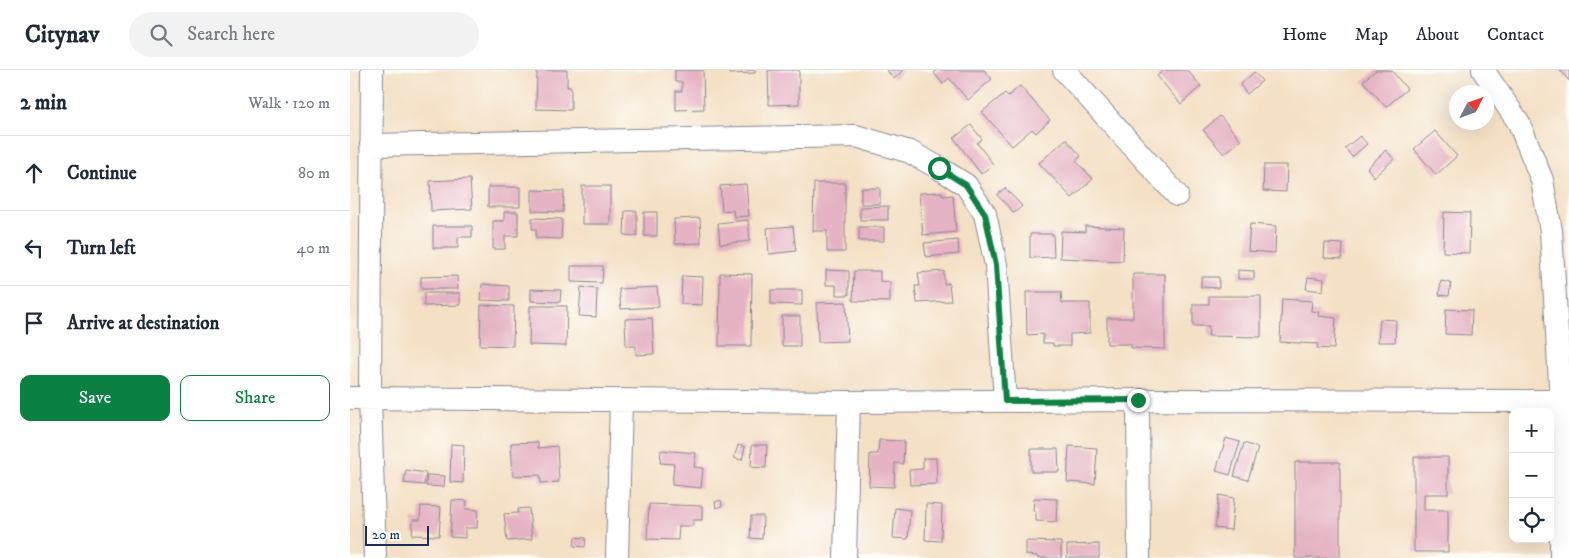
<!DOCTYPE html>
<html lang="en">
<head>
<meta charset="utf-8">
<style>
	body { margin:0; font-family:"IM FELL DW Pica",serif; background:#f2f2f3; color:#1f2937 }
	.controls { position:absolute; right:15px; bottom:15px; display:grid; overflow:hidden; border-radius:10px; box-shadow:0 5px 20px #0002 }
	.controls button { width:45px; height:45px; display:grid; place-items:center; padding:0; border:0; border-bottom:1px solid #e0e1e3; background:#fff; color:#1f2937; font:25px sans-serif }
	.compass { position:absolute; left:1099px; top:15px; width:45px; height:45px; border-radius:50%; background:#fff; box-shadow:0 5px 20px #0002; rotate:49deg }
	.scale { position:absolute; left:15px; bottom:12px; width:64px; box-sizing:border-box; padding-left:5px; border:2px solid #1b2f5e; border-top:0; font-size:14px; line-height:18px; white-space:nowrap; color:#1b2f5e; -webkit-text-stroke:4px #fdfcf7; paint-order:stroke }
	.stop { position:absolute; width:15px; height:15px; margin:-11px; border:4px solid #0b8043; border-radius:50%; background:#fff }
	.stop.end { background:#0b8043; border-color:#fff; box-shadow:0 1px 5px #0008 }
	.list { margin:0; padding:0; list-style:none }
	h2 { display:flex; justify-content:space-between; align-items:center; height:65px; margin:0; padding:0 20px; font-size:21px }
	h2 small { font-size:16px; font-weight:400; color:#747a83 }
	.list li { display:grid; grid-template-columns:32px 1fr auto; gap:15px; align-items:center; box-sizing:border-box; height:75px; padding:0 20px; border-top:1px solid #e0e1e3 }
	.list b { display:block; font-size:19px; white-space:nowrap }
	.list em { font-size:16px; font-style:normal; color:#747a83 }
	.actions { display:flex; gap:10px; padding:15px 20px }
	.actions a { flex:1; padding:11px 0; border:1px solid #0b8043; border-radius:10px; text-align:center; font-size:18px; color:#0b8043 }
	.actions .main { background:#0b8043; color:#fff }
	.icon { flex:none; width:28px; height:28px; fill:none; stroke:currentColor; stroke-width:2; stroke-linecap:round; stroke-linejoin:round }
	.map { position:relative; flex:none; width:1219px; height:488px; overflow:hidden }
	header { display:flex; align-items:center; gap:30px; box-sizing:border-box; height:70px; padding:0 25px; background:#fff; border-bottom:1px solid #e0e1e3 }
	header strong { font-size:24px }
	nav { display:flex; gap:28px; margin-inline-start:auto; font-size:18px }
	.search { width:350px; height:45px; background:#f2f2f3; display:flex; align-items:center; gap:12px; box-sizing:border-box; padding:0 18px; border-radius:28px; color:#747a83; font-size:19px }
	main { display:flex }
	aside { flex:1; background:#fff }
	.map>svg:first-child { display:block }
</style>
</head>
<body>
<header>
<strong>Citynav</strong>
<div class="search"><svg class="icon" aria-label="search" viewBox="0 0 24 24"><circle cx="10" cy="10" r="6"/><path d="M15 15l6 6"/></svg>Search here</div>
<nav><a>Home</a><a>Map</a><a>About</a><a>Contact</a></nav>
</header>
<main>
<aside>
<h2>2 min<small>Walk · 120 m</small></h2>
<ul class="list">
<li><svg class="icon" aria-label="ahead" viewBox="0 0 24 24"><path d="M12 20V5M6 11l6-6 6 6"/></svg><div><b>Continue</b></div><em>80 m</em></li>
<li><svg class="icon" aria-label="left" viewBox="0 0 24 24"><path d="M17 20v-9H6M10 6l-5 5 5 5"/></svg><div><b>Turn left</b></div><em>40 m</em></li>
<li><svg class="icon" aria-label="arrive" viewBox="0 0 24 24"><path d="M6 21V4h12l-3 4 3 4H6"/></svg><div><b>Arrive at destination</b></div></li>
</ul>
<div class="actions"><a class="main">Save</a><a>Share</a></div>
</aside>
<div class="map">
<svg width="1219" height="488" viewBox="0 0 1219 488">
	<rect width="100%" height="100%" fill="#fdfcf7"/>
	<filter id="ink" filterUnits="userSpaceOnUse"><feTurbulence type="fractalNoise" baseFrequency=".02" numOctaves="2"/><feDisplacementMap in="SourceGraphic" scale="10" xChannelSelector="R" yChannelSelector="G"/><feConvolveMatrix kernelMatrix="1 2 1 2 8 2 1 2 1" color-interpolation-filters="sRGB"/></filter>
	<filter id="wash" filterUnits="userSpaceOnUse"><feTurbulence type="fractalNoise" baseFrequency=".0096" numOctaves="4" result="noise"/><feDisplacementMap in="SourceGraphic" scale="20" xChannelSelector="R" yChannelSelector="G"/><feGaussianBlur stdDeviation="1.12" result="paint"/><feColorMatrix in="noise" values="0 0 0 0 0 0 0 0 0 0 0 0 0 0 0 0 0 1.4 0 .05"/><feComposite in="paint" operator="in"/></filter>
	<g filter="url(#wash)">
		<rect width="100%" height="100%" fill="#f4e0c5"/>
		<g id="blocks">
			<path fill="#e5b3c3" d="M187,0H217V17H221V40L186,39Z
				M325,0H353L354,39L326,40V21H332V12H325Z
				M379,0H405V3L379,4Z
				M418,0H449V34L419,35Z
				M536,0H553L544,9Z
				M587,0H634L642,9L618,30L599,8L593,14L584,3Z
				M814,0H837L851,16L831,34L807,6Z
				M1026,0H1041L1057,19L1036,37L1013,11Z
				M1210,0H1219V11L1212,2Z
				M904,2L912,11L897,24L890,15Z
				M670,16L700,50L686,63L682,59L662,76L632,42L655,23L658,26Z
				M870,46L891,70L874,84L853,60Z
				M621,55L632,69L627,73L643,94L631,104L604,68Z
				M1085,61L1107,86L1086,105L1064,79Z
				M1010,66L1017,74L1002,87L995,78Z
				M716,69L731,86L726,91L743,109L722,128L689,93Z
				M1036,80L1044,89L1024,107L1017,98Z
				M914,95H937L936,122L913,121Z
				M120,109L122,139L81,141L80,111Z
				M464,113H495V182H477V161H463Z
				M396,114L399,146L384,147L383,140L372,141L370,116Z
				M232,116H260V154H232Z
				M138,117H170V137H138Z
				M511,118H530V134H511Z
				M655,118L672,136L664,143L647,125Z
				M182,120L214,121L213,142L182,141Z
				M592,122V126L603,125L606,162L573,165L569,123Z
				M538,136V150H510V137Z
				M275,141H287V166L274,165Z
				M154,142H168V166H155V179H143V151H154Z
				M294,142H307V166H294Z
				M1094,142L1120,143L1119,183L1093,182Z
				M182,148L212,149L211,169L186,168V159H182Z
				M350,148L351,173L325,174L324,149Z
				M398,150L400,171L370,174L368,153Z
				M900,154L926,156L925,183L898,181Z
				M83,156H122V167H108V178H83Z
				M443,156L446,181L419,184L417,158Z
				M735,156L774,158L773,191L710,188L711,161L735,162Z
				M509,157H534V171H509Z
				M680,164H703L704,187L680,188Z
				M608,170L609,184L576,187L574,173Z
				M975,173L993,174L992,189L974,188Z
				M221,196H253L252,213L221,212Z
				M476,200L499,201V225H486V215H476Z
				M888,200L904,201V209H888Z
				M504,201H530V211L540,212V232L503,231Z
				M594,201V214L599,213L601,231L567,233L565,216H570L568,203Z
				M370,203L402,204L401,276H369Z
				M783,204H815V279L781,278V274H757V248H783Z
				M107,206L108,219H71V207Z
				M332,206L353,207L352,235L331,234Z
				M851,207H869V218L851,217Z
				M958,207L974,209L973,221L956,219Z
				M1091,211L1101,213L1099,226L1089,225Z
				M132,214L159,216V231L131,230Z
				M231,217L247,219L246,247L229,246Z
				M307,217L309,237L271,239L269,219Z
				M181,219L211,220L210,232L181,231Z
				M421,220H452V235L421,234Z
				M676,222H711L712,233H740V263L720,264V276H703V273H693V264L677,265Z
				M74,223H110V235L74,236Z
				M859,226H911V267L858,266L859,256H843V234H859Z
				M932,229L962,231L961,241L969,242L968,246L986,248L984,279L967,278L968,274L930,272Z
				M496,232L498,271L468,272L467,233Z
				M131,235L164,236L163,276L130,275Z
				M180,236H217L216,276L179,275Z
				M1096,239L1122,240L1121,265L1095,264Z
				M432,246H450V276H432Z
				M302,248L304,284L286,285V276H276L275,249Z
				M1030,249L1046,250L1045,272H1028Z
				M876,368L890,372L880,405L866,401Z
				M529,370L554,371L553,394L545,393L544,417L519,416L520,384H528Z
				M188,372V378L207,376L209,412L191,413L190,405L163,406L161,373Z
				M894,373L908,378L898,410L884,406Z
				M101,374L114,375L113,413L100,412Z
				M388,375L395,377L392,390L384,388Z
				M402,375H417L416,398L401,397Z
				M719,376L747,378L745,414L717,412Z
				M681,379H708L709,402H681Z
				M311,380L346,383L344,397L353,398L351,418L322,415L324,394L310,393Z
				M1064,387H1098V424H1074V440H1098V482H1064Z
				M573,388H586L587,414L560,415L559,400L573,399Z
				M945,392H990V488H945Z
				M56,400L76,403L74,415L54,413Z
				M77,405L95,406L94,417L76,416Z
				M869,425L884,428L881,460L865,458Z
				M684,428L707,429L706,452L686,451V442L683,441Z
				M102,430L117,431L116,439L128,440L127,458H115V468L100,467Z
				M371,430L372,436L366,438L365,432Z
				M299,434L352,436V450H343V456H329L328,470L297,469Z
				M576,434L592,435L591,471L575,470Z
				M71,436L91,437L89,466L62,465L63,450H70Z
				M179,438L182,469L157,471L154,444L168,443V439Z
				M545,438L560,440L558,469L543,468Z
				M401,446H413L412,469L400,468Z
				M225,467L236,468L235,477L224,476Z
				M676,471L711,472V488H687V486L676,485Z
				M749,474V488H717V475Z"/>
		</g>
	</g>
	<g filter="url(#ink)">
		<use href="#blocks" fill-opacity="0" stroke="#888892" stroke-width="1"/>
		<g fill="none" stroke-linecap="round" stroke-linejoin="round">
			<defs>
				<path id="minor" d="M22,0L20,327L25,488
					M714,0L827,125
					M1133,0L1169,53L1192,110L1201,161L1211,331V488
					M21,75L506,66L560,82L589,98L616,115L635,144L646,195L655,331
					M0,328L499,332L788,330L1219,331
					M788,330L789,488
					M267,488L271,330
					M495,488L499,332"/>
			</defs>
			<use href="#minor" stroke="#888892" stroke-width="24"/>
			<use href="#minor" stroke="#fff" stroke-width="22"/>
		</g>
	</g>
	<g fill="none" stroke-linecap="round" stroke-linejoin="round" filter="url(#ink)">
		<path stroke="#0b8043" stroke-width="6" d="M589,98L616,115L635,144L646,195L655,331L788,330"/>
	</g>
</svg>
<div class="controls">
<button>+</button>
<button>−</button>
<button><svg class="icon" aria-label="locate" viewBox="0 0 24 24"><circle cx="12" cy="12" r="6"/><path d="M12 2v4M12 18v4M2 12h4M18 12h4"/></svg></button>
</div>
<svg class="compass" viewBox="-18 -18 36 36"><path d="M0-13l5 13h-10z" fill="#e53935"/><path d="M0 13l5-13h-10z" fill="#747a83"/></svg>
<div class="scale">20 m</div>
<div class="stop" style="left:589px;top:98px"></div>
<div class="stop end" style="left:788px;top:330px"></div>
</div>
</main>
</body>
</html>
